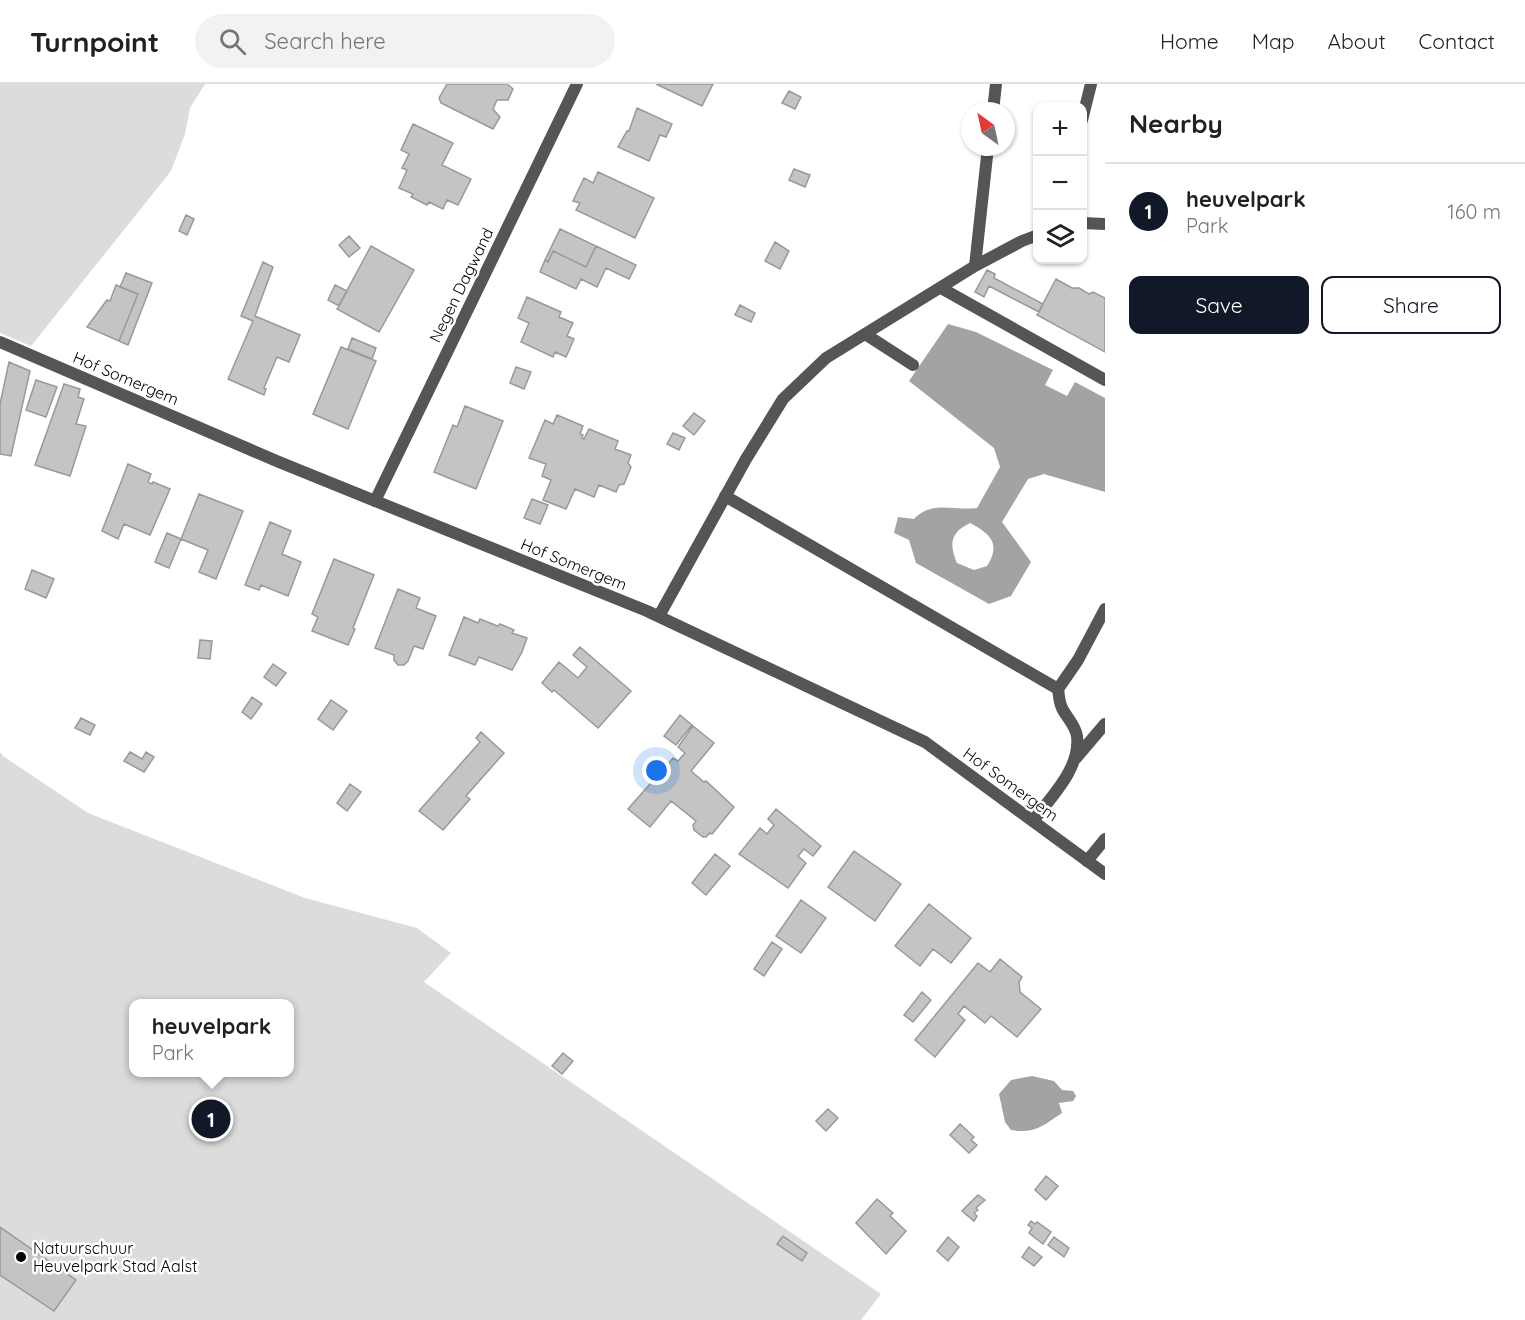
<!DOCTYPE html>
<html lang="en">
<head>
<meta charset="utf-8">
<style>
	body { margin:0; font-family:Quicksand,sans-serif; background:#f2f2f2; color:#202124 }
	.controls { position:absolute; right:18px; top:18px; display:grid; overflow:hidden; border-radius:12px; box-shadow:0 2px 4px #0004 }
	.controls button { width:54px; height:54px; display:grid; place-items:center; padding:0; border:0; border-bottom:2px solid #e0e0e0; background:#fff; color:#202124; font:30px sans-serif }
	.compass { position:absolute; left:961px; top:18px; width:54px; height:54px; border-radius:50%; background:#fff; box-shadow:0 2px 4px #0004; rotate:327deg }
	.you { position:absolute; left:657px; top:687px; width:21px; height:21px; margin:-15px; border:4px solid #fff; border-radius:50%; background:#1a73e8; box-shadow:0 0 0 9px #1a73e833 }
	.badge { display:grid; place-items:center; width:39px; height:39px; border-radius:50%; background:#111827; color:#fff; font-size:20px; font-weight:700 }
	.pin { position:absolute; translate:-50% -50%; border:3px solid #fff; box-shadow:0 2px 6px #0006 }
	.popup { position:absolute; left:129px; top:915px; width:165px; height:78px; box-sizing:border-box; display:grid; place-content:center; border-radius:12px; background:#fff; filter:drop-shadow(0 2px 4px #0005); font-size:20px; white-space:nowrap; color:#757577 }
	.popup b { font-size:22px; color:#202124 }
	.popup::after { content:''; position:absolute; left:50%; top:100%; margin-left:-12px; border:12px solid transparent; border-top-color:#fff }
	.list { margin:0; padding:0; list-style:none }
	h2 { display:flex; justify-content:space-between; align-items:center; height:78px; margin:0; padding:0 24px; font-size:26px }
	h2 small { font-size:20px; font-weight:400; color:#757577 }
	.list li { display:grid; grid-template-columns:39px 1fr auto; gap:18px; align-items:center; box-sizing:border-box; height:96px; padding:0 24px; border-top:2px solid #e0e0e0 }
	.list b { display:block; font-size:22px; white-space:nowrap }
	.list p { margin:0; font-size:20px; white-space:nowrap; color:#757577 }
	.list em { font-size:20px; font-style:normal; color:#757577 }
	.actions { display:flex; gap:12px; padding:18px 24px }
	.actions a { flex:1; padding:14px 0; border:2px solid #111827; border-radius:12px; text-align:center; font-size:21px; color:#111827 }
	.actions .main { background:#111827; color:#fff }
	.icon { flex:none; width:33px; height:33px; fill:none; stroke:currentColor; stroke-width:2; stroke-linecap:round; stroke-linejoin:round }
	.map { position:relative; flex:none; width:1105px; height:1236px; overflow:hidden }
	header { display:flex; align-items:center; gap:36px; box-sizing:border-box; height:84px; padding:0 30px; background:#fff; border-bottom:2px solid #e0e0e0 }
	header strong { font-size:28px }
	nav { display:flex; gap:33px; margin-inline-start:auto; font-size:21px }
	.search { width:420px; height:54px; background:#f2f2f2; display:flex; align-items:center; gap:15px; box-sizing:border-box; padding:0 21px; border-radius:33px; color:#757577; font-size:22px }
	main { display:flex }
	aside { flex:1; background:#fff }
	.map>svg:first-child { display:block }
</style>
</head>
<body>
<header>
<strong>Turnpoint</strong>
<div class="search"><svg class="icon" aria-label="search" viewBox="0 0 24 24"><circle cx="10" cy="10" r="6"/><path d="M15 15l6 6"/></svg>Search here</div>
<nav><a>Home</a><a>Map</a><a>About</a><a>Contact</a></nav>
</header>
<main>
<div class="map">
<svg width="1105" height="1236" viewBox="0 0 1105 1236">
	<rect width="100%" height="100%" fill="#fff"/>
	<path fill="#dcdcdc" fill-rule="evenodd" d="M0,0H205L190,24L185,50L171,87L31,262L0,249Z
		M0,668L3,672L88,729L305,814L417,844L451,869L424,898L881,1210L861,1236H0ZM133,920H289V988H133Z"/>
	<path fill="#a3a3a3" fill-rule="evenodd" d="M948,240L976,248L1053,286L1045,301L1067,312L1075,298L1105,314V408L1044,390L1028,395L1002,438L1031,478L1011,512L989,520L916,479L909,456L894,449L898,433L914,435C932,416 953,427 977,424L1000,383L994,364L909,297ZM970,439C991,450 1001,460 987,482L974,486L957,479C949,460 950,449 970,439Z
		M1032,992L1054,997L1062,1006L1073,1007L1076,1012L1073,1017L1059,1019L1062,1029C1043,1042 1034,1050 1011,1046L1005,1038L999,1010L1011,996Z"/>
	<path fill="#c4c4c4" stroke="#999" stroke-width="1.5" d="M447,0H507L513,5L508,16H497L493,25L500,33L493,45L441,19L439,14Z
		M656,0H713L702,22Z
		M789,7L801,13L795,25L782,19Z
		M637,24L672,40L666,53L660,51L649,77L618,63L627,47H629Z
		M413,40L453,59L442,81L471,95L458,121L447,116L443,125L429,118L427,121L411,113L413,110L399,104L407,86L402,84L409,70L401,66Z
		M794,85L810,91L805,103L789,96Z
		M598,88L654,114L635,154L576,126L580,119L573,117L584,94L593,99Z
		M186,131L194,135L187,151L179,147Z
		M560,145L596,162L586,183L553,167L548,178L545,176Z
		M349,152L360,164L349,173L339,161Z
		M775,158L789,167L780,185L765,177Z
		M371,162L414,186L379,248L337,225Z
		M596,162L636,181L629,195L606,184L597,203L581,195L576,205L540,188L545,176L548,178L553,167L586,183Z
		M263,178L273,183L255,232L300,251L289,278L277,273L264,304L266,305L264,311L228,295L253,237L241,232Z
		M987,186L995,190L994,194L1043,220L1039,228L989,202L984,213L975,208Z
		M126,189L152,199L128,261L119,257L138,210L120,203Z
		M1056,195L1072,204H1079L1089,210L1093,208L1105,214V268L1037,231Z
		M116,201L138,210L119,257L87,243L107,216L110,217Z
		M335,201L347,207L339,222L328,216Z
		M527,213L561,228L559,233L573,239L567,252L574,255L566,273L555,268L553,273L521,258L529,239L518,234Z
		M740,221L755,229L751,238L735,231Z
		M352,254L376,264L372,275L348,265Z
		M341,263L376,277L348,345L313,330Z
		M9,278L30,287L11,372L0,370V320Z
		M516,283L531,288L524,305L510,299Z
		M36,296L57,303L46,333L26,326Z
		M64,300L80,305L78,313L84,315L76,340L86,342L70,392L35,381Z
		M465,322L503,337L476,405L434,388L453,341L457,343Z
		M694,329L705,337L694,351L683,342Z
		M557,331L583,342L580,350L583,351L582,354L584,355L589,345L618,357L615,365L631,371L628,379L631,383L624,400L619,401L616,408L599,401L594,413L575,405L566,425L543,416L551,396L542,392L546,380L529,374L545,336L553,340Z
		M673,349L685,354L679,366L667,360Z
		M128,380L151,390L148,398L152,400L153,398L170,405L150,451L124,440L118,455L102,447Z
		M199,410L243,427L216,495L199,488L208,466L181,455Z
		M532,415L548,421L540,440L524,434Z
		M270,438L291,447L282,470L301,478L288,512L261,501L259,506L245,501Z
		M167,449L181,455L169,484L155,478Z
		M334,475L374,491L353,544L355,545L348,561L312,547L318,533L312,530Z
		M32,486L54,495L46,514L25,505Z
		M398,505L420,514L416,524L436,532L423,565L414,562L408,577L404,581H398L394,576V571L375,564Z
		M464,533L478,539L480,535L495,541L498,542L500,540L514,546L512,549L527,554L522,568L512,586L479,573L475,581L449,571Z
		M200,556L212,557L210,575L198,574Z
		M580,563L631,607L598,644L554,606L552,608L542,599L559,578L578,594L587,583L573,571Z
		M273,580L286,589L276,602L264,593Z
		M252,613L262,620L251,635L242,628Z
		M331,616L347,627L333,646L318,635Z
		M680,631L692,641L676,661L664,652Z
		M81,634L95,641L90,651L75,644Z
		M693,642L714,659L691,687L704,698L706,697L734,723L712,750L710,749L706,753H703L694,746L693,741L696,737L671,717L650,743L628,725L673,674L678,677L685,669L678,663Z
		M481,648L504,669L466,712L470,715L443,746L419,727L480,658L476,654Z
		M130,668L142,675L146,668L154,673L144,688L124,677Z
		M350,700L361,708L347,727L337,719Z
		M776,725L821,762L813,772L804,765L798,772L806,779L788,804L739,770L760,744L767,750L774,741L768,735Z
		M854,767L901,800L875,837L828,803Z
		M715,770L730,782L706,811L692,799Z
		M801,816L826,834L801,869L776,852Z
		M929,820L971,854L951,879L933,865L920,882L895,862Z
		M772,858L782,865L764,892L754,885Z
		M1000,875L1022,893L1019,898L1020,908L1041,925L1017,953L991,932L985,939L964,922L958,930L965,936L935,973L915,956L978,879L990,888Z
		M922,908L931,916L913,938L904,931Z
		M563,969L573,977L562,990L552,982Z
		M828,1025L838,1034L826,1047L816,1037Z
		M960,1040L974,1053L971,1056L977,1061L969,1069L950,1051Z
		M1046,1092L1058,1102L1046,1116L1035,1106Z
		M978,1111L985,1116L976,1124L978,1126L974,1129L977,1132L974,1137L962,1127Z
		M877,1115L893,1129L890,1132L906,1147L886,1170L856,1139Z
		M1031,1137L1035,1140L1037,1138L1051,1148L1043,1160L1029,1149L1032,1144L1028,1141Z
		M0,1143L76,1196L54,1227L0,1191Z
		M783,1152L807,1169L802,1177L777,1160Z
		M948,1153L959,1163L948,1177L937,1167Z
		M1054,1153L1069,1164L1064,1173L1048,1161Z
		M1029,1163L1042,1173L1034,1182L1022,1173Z"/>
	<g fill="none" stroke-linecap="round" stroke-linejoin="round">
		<path stroke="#555" stroke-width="12" d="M993,27L996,0
			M1082,36L1091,0
			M1082,139L1105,140
			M975,182L988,63
			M941,204L1105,296
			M865,250L913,281
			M725,412L1058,605
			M659,532L746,375L783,315L826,274L975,182L1022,157L1038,151
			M1076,674L1105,640
			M1033,737C1051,713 1081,684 1077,652C1075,640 1066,633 1062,624C1059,618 1059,611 1058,605L1078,576L1105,525
			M1087,777L1105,755"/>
		<path stroke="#555" stroke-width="12" d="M0,258L279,378L647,527L925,658L1105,790
			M375,417L577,0"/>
	</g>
	<circle fill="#000" stroke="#fff" stroke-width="2" cx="21" cy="1173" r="6"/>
	<g text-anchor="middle" stroke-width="5" stroke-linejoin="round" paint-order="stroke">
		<g font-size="16" fill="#000" stroke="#fff">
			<text transform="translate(461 201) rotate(-64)" y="6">Negen Dagwand</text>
			<text transform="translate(126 294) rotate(23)" y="6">Hof Somergem</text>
			<text transform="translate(574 480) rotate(22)" y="6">Hof Somergem</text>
			<text transform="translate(1011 700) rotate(36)" y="6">Hof Somergem</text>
		</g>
		<g font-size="16" fill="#000" stroke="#fff" text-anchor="start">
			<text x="33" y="1170">Natuurschuur<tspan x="33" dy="18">Heuvelpark Stad Aalst</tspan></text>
		</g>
	</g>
</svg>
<div class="controls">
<button>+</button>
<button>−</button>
<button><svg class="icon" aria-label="layers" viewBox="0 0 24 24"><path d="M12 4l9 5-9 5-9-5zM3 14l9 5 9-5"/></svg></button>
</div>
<svg class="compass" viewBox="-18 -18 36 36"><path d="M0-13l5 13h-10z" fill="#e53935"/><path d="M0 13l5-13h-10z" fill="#757577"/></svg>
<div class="you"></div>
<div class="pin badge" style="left:211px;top:1035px">1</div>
<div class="popup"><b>heuvelpark</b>Park</div>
</div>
<aside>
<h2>Nearby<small></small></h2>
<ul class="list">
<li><span class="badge">1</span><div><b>heuvelpark</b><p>Park</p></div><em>160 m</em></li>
</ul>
<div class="actions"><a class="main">Save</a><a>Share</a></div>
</aside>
</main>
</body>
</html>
